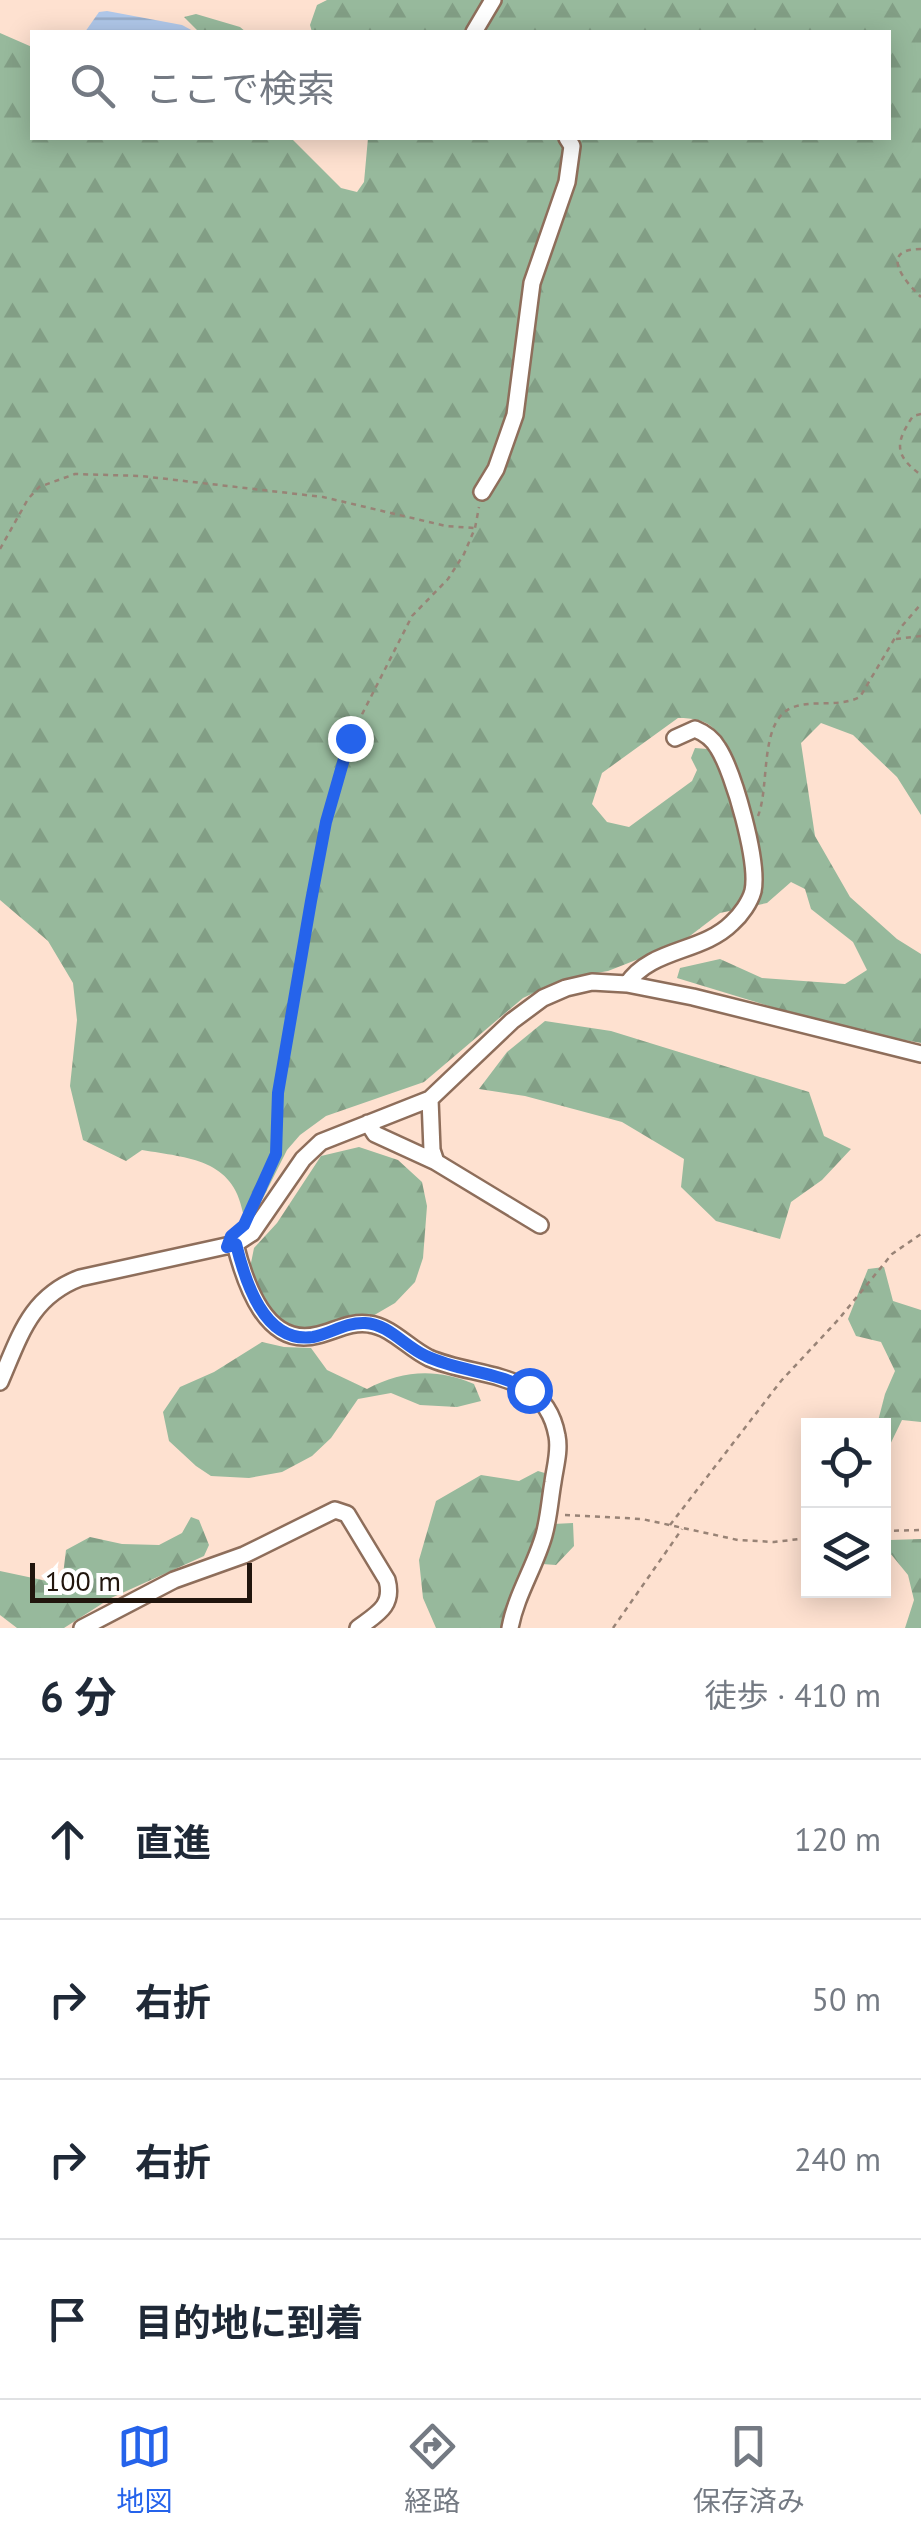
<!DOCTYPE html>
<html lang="ja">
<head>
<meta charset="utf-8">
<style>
	body { margin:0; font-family:"PT Sans","Noto Sans JP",sans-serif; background:#f2f2f3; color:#1f2937 }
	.controls { position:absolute; right:30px; bottom:30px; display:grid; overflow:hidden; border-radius:0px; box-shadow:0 5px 25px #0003 }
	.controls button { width:90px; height:90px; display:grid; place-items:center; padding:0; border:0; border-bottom:2px solid #e0e1e3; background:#fff; color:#1f2937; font:50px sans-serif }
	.scale { position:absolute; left:30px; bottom:25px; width:222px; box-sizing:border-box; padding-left:10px; border:5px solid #21150d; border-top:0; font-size:28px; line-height:35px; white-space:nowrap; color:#21150d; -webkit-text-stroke:8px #fff; paint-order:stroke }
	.stop { position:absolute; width:30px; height:30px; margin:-22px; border:8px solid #2563eb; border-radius:50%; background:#fff }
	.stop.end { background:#2563eb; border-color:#fff; box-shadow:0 2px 10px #0008 }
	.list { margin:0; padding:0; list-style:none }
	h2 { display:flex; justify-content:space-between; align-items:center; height:130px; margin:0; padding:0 40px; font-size:42px }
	h2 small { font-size:32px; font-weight:400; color:#747a83 }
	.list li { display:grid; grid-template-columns:65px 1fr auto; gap:30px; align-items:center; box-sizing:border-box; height:160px; padding:0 40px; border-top:2px solid #e0e1e3 }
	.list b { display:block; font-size:38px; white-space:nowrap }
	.list em { font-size:32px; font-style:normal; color:#747a83 }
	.icon { flex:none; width:55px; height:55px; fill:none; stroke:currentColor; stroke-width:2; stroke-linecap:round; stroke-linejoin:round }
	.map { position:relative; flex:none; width:921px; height:1628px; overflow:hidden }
	.search { position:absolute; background:#fff; box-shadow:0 5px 25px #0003; left:30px; right:30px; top:30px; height:110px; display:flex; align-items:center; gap:25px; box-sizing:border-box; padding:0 35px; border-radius:0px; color:#747a83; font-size:38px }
	.sheet { height:770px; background:#fff }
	nav { display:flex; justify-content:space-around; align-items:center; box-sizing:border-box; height:140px; border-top:2px solid #e0e1e3; background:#fff; font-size:28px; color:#747a83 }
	nav a { display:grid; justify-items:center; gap:5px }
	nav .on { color:#2563eb }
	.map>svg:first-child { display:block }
</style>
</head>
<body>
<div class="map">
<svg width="921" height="1628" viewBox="0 0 921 1628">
	<defs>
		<pattern id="forest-firs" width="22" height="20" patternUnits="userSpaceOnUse" patternTransform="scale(2.5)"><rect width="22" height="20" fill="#97b99c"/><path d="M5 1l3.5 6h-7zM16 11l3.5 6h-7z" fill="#829e85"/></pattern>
		<pattern id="water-rules" width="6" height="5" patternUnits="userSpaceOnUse" patternTransform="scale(2.5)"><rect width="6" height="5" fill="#b0c8ea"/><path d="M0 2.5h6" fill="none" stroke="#97abc8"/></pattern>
	</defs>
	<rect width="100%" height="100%" fill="#fee1d0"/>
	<path fill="url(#forest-firs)" fill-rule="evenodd" d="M327,0H921V815L897,777L853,735L821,723L801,743L815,836L850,897L897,939L921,954V1043L844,1029L677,978L680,968L720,959L762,978L845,984L867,970L853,942L811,909L805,889L791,882L767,903L720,913L682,942L608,971L563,979L523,998L424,1082L326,1116L300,1135L287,1150L259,1206L243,1213C233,1159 189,1158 142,1150L126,1161L83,1140L70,1086L77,1020L73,983L48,941L0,900V33L32,47V138H291L341,188L357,192L364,182L368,138H888V32H312L310,25L317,5ZM678,718C709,718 716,727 730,753L726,764L707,749L695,748L691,758L697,770L692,781L629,827L607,822L592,804L602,773Z
		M196,14L240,27L246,32H199L184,17Z
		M545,1021L611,1031L809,1092L824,1136L851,1149L822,1180L791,1202L780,1239L716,1221L681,1187L684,1159L622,1122L525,1096L479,1089L507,1052Z
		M359,1147L398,1160L422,1182L427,1206L423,1258L415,1282L395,1303L371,1317L336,1320L307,1330L283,1322L266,1304L250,1268L254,1248L277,1223L321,1156Z
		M884,1267L893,1301L921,1310V1422L902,1420L884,1457V1426L877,1425L885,1394L895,1371L881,1342L856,1336L848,1319L868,1269Z
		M262,1342L284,1347L311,1348L327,1370L367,1389C402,1370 437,1368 474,1384L481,1401L457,1407L420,1405L391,1393L358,1399L331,1438L312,1456L282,1472L249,1478L211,1476L196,1466L169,1441L163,1412L180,1387L214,1372Z
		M538,1471L548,1474L553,1524L573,1523L574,1546L556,1565L528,1563L504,1628H436L423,1598L419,1560L436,1501L481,1475L519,1481Z
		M191,1517L199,1520L209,1545L204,1556L111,1598L64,1628H17L0,1615V1571L47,1581L63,1575L66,1550L90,1537L122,1544L159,1545L182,1533Z
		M921,1539V1628H905L914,1600L908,1575L890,1553V1540Z"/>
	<path fill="url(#water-rules)" d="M107,11L182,25L195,32H85L99,12Z"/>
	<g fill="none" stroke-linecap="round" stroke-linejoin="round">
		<defs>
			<path id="minor" d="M474,32L493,0
				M482,492L496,469L515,415L532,283L567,182L572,146L567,138
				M627,984C651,948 702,953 732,923C741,915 750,902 753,891C759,862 734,773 718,748C713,739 705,733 695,729L675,738
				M430,1099L432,1150L436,1162
				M368,1123L375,1134L436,1162L540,1225
				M235,1244C245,1283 266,1349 318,1335C335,1331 351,1321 369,1324C392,1327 408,1348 429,1358C476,1379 545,1368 557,1436C560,1451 555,1467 553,1482C550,1499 549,1517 544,1535C535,1567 516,1595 510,1628
				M0,1382C20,1336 30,1297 80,1278L235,1244L252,1233L303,1159L321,1142L430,1099L512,1021L543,998L566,988L592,982L627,984L693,997L921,1054
				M82,1628L174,1580L244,1555L335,1510L347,1514L387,1580C394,1606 377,1614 358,1628"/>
		</defs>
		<use href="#minor" stroke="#8e6e5b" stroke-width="20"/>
		<path stroke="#988376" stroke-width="2.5" stroke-dasharray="5 5" stroke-linecap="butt" d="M921,249C878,249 904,281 921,297
			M921,414L913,416C895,443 894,455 921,475
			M0,549L28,499L39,487L75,474L141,476L323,497L446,526L474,528
			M896,639L921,636
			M758,816C770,786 759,722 791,708C813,699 838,708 860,697L902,626L921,604
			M255,1199L276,1154L278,1093L311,901L339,767L350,738L412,616L448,579L464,554L475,528L479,507
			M565,1515L642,1519L738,1540L774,1542L808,1538
			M670,1525L781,1381L838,1320L892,1254L921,1234
			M884,1531L921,1530
			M613,1628L682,1529"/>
		<use href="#minor" stroke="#fff" stroke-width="15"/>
	</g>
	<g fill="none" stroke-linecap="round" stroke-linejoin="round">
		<path stroke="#2563eb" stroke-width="12" d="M350,738L326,822L311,901L278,1093L276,1154L244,1225L231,1236L227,1247L236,1244C245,1281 264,1344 313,1337C330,1334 346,1322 365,1323C389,1324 405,1347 426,1356C460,1372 496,1371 529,1390"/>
	</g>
</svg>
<div class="controls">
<button><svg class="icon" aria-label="locate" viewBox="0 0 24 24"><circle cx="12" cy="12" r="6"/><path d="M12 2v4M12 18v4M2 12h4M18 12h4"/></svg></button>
<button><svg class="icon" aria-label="layers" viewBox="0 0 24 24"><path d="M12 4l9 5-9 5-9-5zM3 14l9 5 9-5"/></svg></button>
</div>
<div class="scale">100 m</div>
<div class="stop" style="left:529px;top:1390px"></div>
<div class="stop end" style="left:350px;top:738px"></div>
<div class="search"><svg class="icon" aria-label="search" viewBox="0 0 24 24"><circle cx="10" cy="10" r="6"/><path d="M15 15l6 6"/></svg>ここで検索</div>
</div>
<section class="sheet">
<h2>6 分<small>徒歩 · 410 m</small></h2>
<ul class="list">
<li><svg class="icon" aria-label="ahead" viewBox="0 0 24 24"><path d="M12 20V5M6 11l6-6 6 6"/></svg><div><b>直進</b></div><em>120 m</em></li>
<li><svg class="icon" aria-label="right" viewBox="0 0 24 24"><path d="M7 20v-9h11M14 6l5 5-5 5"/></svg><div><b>右折</b></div><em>50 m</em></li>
<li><svg class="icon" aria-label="right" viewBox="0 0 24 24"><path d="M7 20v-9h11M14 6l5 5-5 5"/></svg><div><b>右折</b></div><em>240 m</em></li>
<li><svg class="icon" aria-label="arrive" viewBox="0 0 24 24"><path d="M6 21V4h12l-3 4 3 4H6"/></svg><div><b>目的地に到着</b></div></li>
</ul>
</section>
<nav>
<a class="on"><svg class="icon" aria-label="map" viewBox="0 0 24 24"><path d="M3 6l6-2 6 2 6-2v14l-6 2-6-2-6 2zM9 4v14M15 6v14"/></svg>地図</a>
<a><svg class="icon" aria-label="directions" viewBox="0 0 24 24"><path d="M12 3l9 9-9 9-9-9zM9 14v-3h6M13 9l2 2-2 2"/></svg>経路</a>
<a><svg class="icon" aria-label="saved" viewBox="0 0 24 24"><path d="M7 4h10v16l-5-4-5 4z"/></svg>保存済み</a>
</nav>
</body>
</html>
